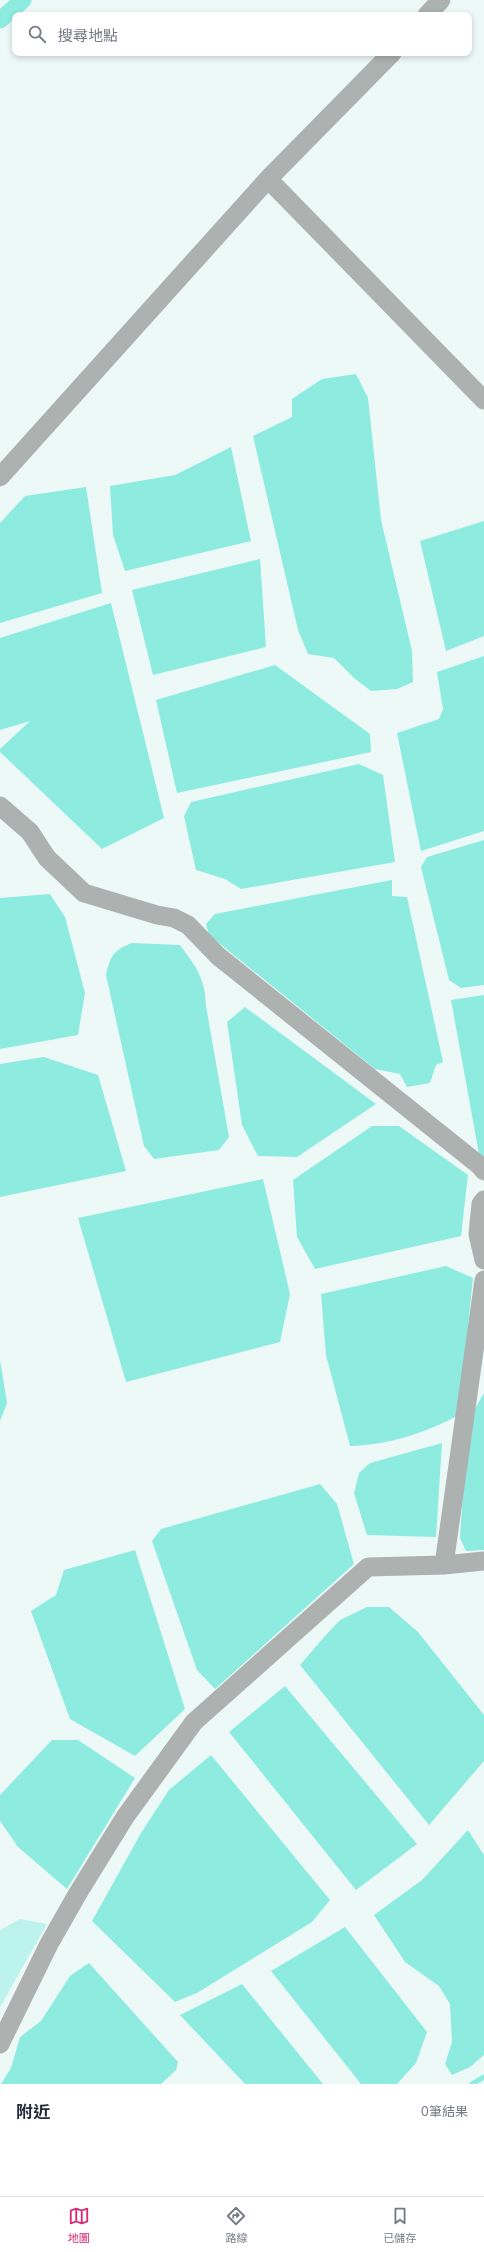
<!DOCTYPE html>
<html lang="zh-TW">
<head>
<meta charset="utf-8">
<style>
	body { margin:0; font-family:Inter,"Noto Sans TC",sans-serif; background:#f2f2f3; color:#1f2937 }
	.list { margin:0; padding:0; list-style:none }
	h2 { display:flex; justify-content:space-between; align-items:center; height:52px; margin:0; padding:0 16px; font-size:17px }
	h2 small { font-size:13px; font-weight:400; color:#747a83 }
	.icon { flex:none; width:22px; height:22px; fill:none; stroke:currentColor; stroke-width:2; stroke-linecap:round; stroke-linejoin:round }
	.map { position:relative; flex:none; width:484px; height:2084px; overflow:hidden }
	.search { position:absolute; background:#fff; box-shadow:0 2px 6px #0003; left:12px; right:12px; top:12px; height:44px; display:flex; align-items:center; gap:10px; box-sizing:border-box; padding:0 14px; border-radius:8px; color:#747a83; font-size:15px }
	.sheet { height:112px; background:#fff }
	nav { display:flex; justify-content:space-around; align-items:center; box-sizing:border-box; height:56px; border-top:1px solid #e0e1e3; background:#fff; font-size:11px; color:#747a83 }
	nav a { display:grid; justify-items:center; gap:2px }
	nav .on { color:#db2777 }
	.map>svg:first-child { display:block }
</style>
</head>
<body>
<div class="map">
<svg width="484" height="2084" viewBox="0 0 484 2084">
	<rect width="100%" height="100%" fill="#ecf9f7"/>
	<path fill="#bcf3ec" d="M20,1919L47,1924L0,2007V1930Z"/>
	<path fill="#8debe0" d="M356,374L368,398L381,520L412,651L413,682L397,689L371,691L354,678L334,658L308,654L298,630L253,436L292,417V399L322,379Z
		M231,447L251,541L125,571L113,535L110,486L175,475Z
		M86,487L102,593L0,623V523L25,496Z
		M484,521V636L446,651L420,541Z
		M260,559L266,647L153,675L132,590Z
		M111,603L164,818L102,849L0,752V749L30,721L0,730V638Z
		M484,656V831L421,851L397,733L439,719L443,709L437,672Z
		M275,665L370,734L371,752L177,793L156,700Z
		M359,764L383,775L395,862L241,889L225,879L196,870L184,816L191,802Z
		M484,840V985L461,988L449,980L421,867L427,857Z
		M392,880V896L407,897L443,1062L436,1065L430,1083L407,1087L400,1074L375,1069L209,935L206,924L215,914Z
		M50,894L65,917L85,993L78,1035L0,1049V898Z
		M132,943L180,945C196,967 205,977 206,1006L229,1137L219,1150L154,1159L144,1146L106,975C110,957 113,950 132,943Z
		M484,995V1158L479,1154L451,1000Z
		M245,1007L376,1104L297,1157L258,1156L242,1125L227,1022Z
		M44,1057L98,1075L126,1171L0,1197V1064Z
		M372,1126H399L468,1175L461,1236L315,1269L297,1237L293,1180Z
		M263,1179L290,1294L280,1342L126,1382L78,1218Z
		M446,1266L473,1278L459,1415C425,1433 389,1445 350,1446L326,1355L321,1294Z
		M0,1360L7,1403L0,1421Z
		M484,1393V1550L466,1551L460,1538L467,1423Z
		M442,1443L436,1537L367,1535L354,1493L359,1473L370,1463Z
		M320,1484L337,1504L354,1564L215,1689L197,1670L152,1541L161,1529Z
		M135,1550L185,1709L135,1756L70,1719L31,1611L56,1595L64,1570Z
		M367,1607H389L418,1632L484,1715V1761L429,1825L300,1665L324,1637L340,1620Z
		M285,1686L417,1844L356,1890L229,1732Z
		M52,1740H78L135,1778L67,1889L18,1847L0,1821V1795Z
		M211,1755L330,1900L312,1922L197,1993L175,2002L92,1921L141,1833L169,1790Z
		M468,1830L484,1855V2055L470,2067L452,2075L445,2064L452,2042L450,2004L439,1986L405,1962L374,1915L422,1880Z
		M345,1927L427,2032L416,2063L397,2084H361L271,1971Z
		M89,1963L178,2062L176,2070L161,2084H1L11,2068L20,2037L41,2021L70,1976Z
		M242,1984L323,2084H245L180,2015Z"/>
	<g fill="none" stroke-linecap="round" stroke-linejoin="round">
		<path stroke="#8debe0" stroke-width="5" d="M472,2084L484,2077"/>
		<path stroke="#8debe0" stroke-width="17" d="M0,20L23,0"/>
		<path stroke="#adb2b1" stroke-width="19" d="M427,15L441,0
			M268,179L484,400
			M0,477L268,179L392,53
			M0,806L30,832L47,858L84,893L157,915L174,918L188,925L218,956L479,1165L484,1171
			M484,1200L481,1204L478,1234L484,1260
			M444,1565L484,1280
			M0,2044L49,1944L78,1893L125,1817L194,1722L368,1567L444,1565L484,1561"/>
	</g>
</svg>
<div class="search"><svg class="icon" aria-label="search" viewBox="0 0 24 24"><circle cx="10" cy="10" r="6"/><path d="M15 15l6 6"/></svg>搜尋地點</div>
</div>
<section class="sheet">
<h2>附近<small>0筆結果</small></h2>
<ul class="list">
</ul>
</section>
<nav>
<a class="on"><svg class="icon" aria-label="map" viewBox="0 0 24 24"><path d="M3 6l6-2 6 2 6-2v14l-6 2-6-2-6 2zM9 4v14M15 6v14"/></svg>地圖</a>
<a><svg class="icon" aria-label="directions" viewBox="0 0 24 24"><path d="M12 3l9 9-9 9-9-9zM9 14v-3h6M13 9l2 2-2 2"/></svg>路線</a>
<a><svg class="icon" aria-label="saved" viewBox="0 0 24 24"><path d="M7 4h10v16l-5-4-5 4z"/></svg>已儲存</a>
</nav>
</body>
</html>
